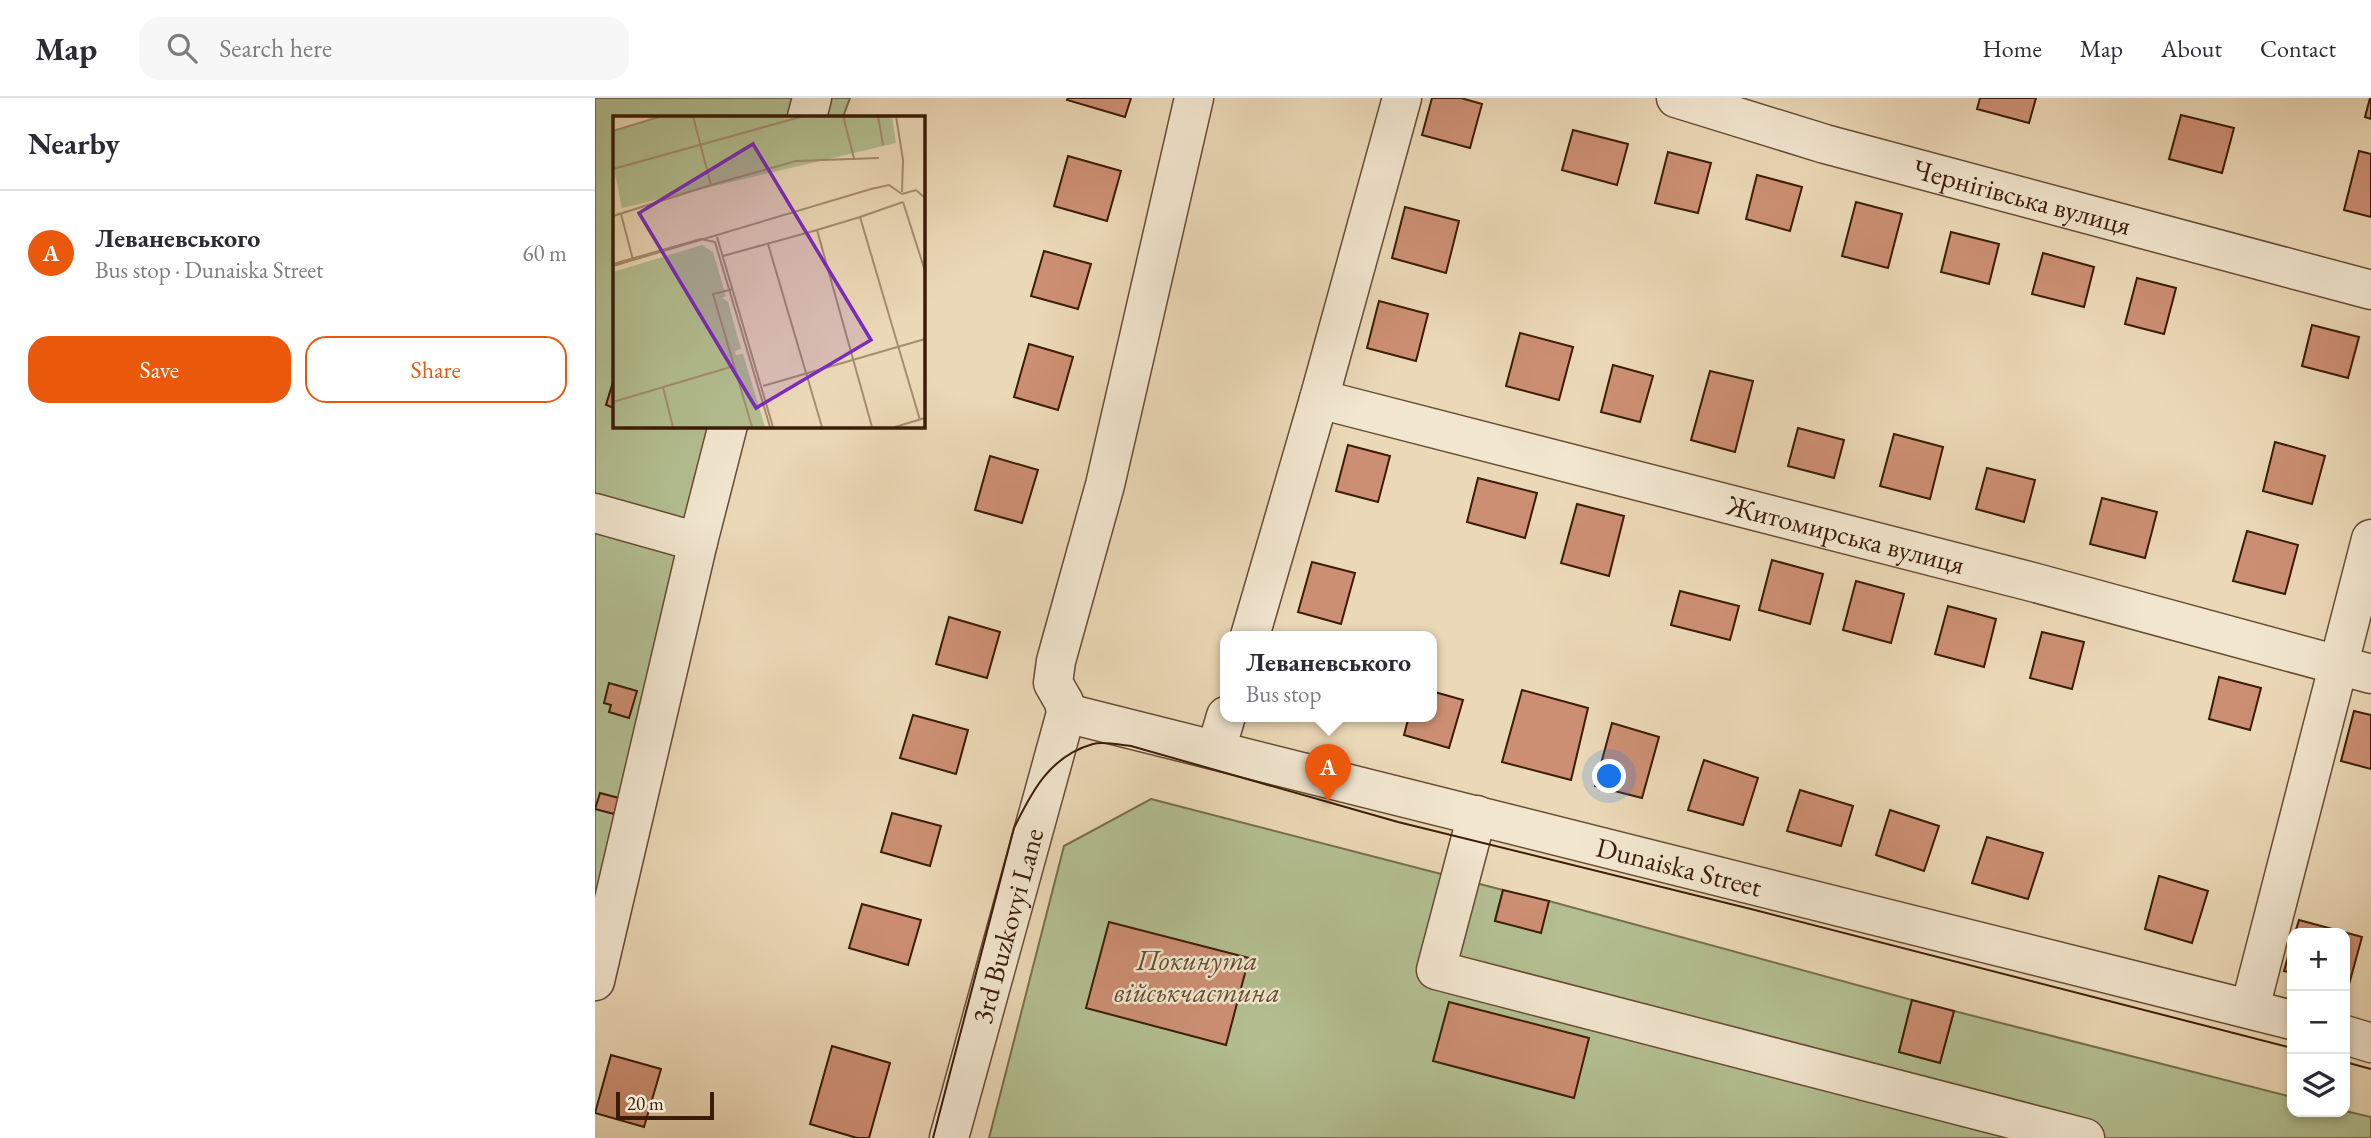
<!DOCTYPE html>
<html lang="en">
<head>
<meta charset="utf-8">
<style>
	body { margin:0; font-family:"EB Garamond",serif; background:#f7f7f7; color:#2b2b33 }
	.controls { position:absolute; right:21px; bottom:21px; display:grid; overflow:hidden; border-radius:14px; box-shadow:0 4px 10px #0003 }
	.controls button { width:63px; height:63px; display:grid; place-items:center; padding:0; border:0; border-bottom:2px solid #e1e1e2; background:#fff; color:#2b2b33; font:35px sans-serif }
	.scale { position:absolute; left:21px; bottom:18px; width:98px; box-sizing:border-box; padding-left:7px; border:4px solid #3b1c06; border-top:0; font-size:19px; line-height:24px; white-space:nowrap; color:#3b1c06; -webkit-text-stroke:5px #f2e6d0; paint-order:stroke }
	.you { position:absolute; left:1015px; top:679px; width:24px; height:24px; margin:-18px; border:5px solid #fff; border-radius:50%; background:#1a73e8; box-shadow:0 0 0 10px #1a73e833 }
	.badge { display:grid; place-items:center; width:46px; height:46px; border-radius:50%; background:#ea580c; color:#fff; font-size:23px; font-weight:700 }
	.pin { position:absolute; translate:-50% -58px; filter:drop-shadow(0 2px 4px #0008) }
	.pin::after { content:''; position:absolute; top:37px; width:24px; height:21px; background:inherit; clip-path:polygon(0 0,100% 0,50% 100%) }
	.popup { position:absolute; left:625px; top:533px; width:217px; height:91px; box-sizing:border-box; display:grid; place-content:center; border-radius:14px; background:#fff; filter:drop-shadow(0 2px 5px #0005); font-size:23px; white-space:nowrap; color:#7c7c81 }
	.popup b { font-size:26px; color:#2b2b33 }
	.popup::after { content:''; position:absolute; left:50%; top:100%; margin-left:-14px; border:14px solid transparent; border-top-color:#fff }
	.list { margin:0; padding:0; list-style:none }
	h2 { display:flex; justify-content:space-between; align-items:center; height:91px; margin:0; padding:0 28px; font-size:30px }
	h2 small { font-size:23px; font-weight:400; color:#7c7c81 }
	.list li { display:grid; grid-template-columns:46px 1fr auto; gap:21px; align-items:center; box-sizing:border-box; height:126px; padding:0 28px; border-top:2px solid #e1e1e2 }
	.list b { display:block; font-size:26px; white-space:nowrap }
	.list p { margin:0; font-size:23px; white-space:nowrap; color:#7c7c81 }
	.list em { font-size:23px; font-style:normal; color:#7c7c81 }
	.actions { display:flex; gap:14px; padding:21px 28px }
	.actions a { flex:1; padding:16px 0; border:2px solid #ea580c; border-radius:21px; text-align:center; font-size:24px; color:#ea580c }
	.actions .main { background:#ea580c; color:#fff }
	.icon { flex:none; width:38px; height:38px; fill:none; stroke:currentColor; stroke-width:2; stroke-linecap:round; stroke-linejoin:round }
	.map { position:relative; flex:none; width:1776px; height:1040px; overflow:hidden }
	header { display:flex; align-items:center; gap:42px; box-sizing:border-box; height:98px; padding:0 35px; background:#fff; border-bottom:2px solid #e1e1e2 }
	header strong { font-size:33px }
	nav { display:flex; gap:38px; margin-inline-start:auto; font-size:24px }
	.search { width:490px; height:63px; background:#f7f7f7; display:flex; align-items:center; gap:18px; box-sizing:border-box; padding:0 24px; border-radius:21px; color:#7c7c81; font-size:26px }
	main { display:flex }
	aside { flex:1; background:#fff }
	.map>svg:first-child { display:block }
</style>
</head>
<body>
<header>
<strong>Map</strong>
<div class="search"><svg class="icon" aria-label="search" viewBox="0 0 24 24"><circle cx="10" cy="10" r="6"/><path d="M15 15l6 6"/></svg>Search here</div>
<nav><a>Home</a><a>Map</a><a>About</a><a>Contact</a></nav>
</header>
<main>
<aside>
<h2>Nearby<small></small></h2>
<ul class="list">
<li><span class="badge">A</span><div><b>Леваневського</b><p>Bus stop · Dunaiska Street</p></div><em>60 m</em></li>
</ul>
<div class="actions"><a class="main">Save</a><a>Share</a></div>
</aside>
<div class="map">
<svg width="1776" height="1040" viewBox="0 0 1776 1040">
	<rect width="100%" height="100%" fill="#ebd8b6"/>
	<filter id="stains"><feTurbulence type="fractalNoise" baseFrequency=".00286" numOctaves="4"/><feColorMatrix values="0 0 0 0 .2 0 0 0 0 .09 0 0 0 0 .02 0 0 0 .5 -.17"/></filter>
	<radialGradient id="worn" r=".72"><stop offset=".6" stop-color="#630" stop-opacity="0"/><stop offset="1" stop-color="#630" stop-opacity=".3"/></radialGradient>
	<path fill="#b3bf91" stroke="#776e4c" stroke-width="2" d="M0,0H255L248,19H19V327H151L0,802Z
		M556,701L908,792L900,822L954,803L1317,902L1304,954L1345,964L1359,913L1697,999V1014L1750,1013L1776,1019V1040H394L469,748Z"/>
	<path fill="#cd8f73" stroke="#3b1c06" stroke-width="2" d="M473,0H536L530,19L472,2Z
		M837,0H866L887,6L875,50L827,37Z
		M1385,0H1441L1434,25L1382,11Z
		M1775,0H1776V21L1770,19Z
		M1586,17L1639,30L1627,75L1574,61Z
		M978,32L1033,46L1022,87L967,72Z
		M1764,53L1776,56V119L1749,112Z
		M1073,54L1116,65L1103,115L1060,105Z
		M473,58L526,73L512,123L459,108Z
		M1162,77L1207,89L1195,133L1151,121Z
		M1261,104L1307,116L1293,170L1247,158Z
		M810,109L864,123L851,175L797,160Z
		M1356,134L1404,146L1394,186L1346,174Z
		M449,153L496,166L483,211L436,198Z
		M1448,155L1499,169L1489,209L1437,196Z
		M1542,180L1581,190L1569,236L1530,226Z
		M784,203L833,216L821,263L772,250Z
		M1717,227L1764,239L1753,280L1707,268Z
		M925,235L978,249L964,302L911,288Z
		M434,246L478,259L463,312L419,299Z
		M1018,267L1058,278L1045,324L1006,314Z
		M1115,273L1158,283L1140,354L1096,342Z
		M18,284L19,285V310L11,307Z
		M1203,330L1249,342L1239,380L1193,368Z
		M1299,336L1348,349L1335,401L1285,388Z
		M1680,344L1730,358L1717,406L1668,393Z
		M753,347L795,358L783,404L741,393Z
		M395,358L443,372L427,425L380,412Z
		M1392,370L1440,382L1429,424L1381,411Z
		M883,380L942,395L930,440L872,424Z
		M1507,400L1562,414L1550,460L1495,446Z
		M982,406L1029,418L1014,478L966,465Z
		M1652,433L1703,447L1690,496L1638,483Z
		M1177,462L1228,476L1215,526L1164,512Z
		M717,464L760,475L746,526L703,514Z
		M1261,483L1309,496L1296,545L1248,532Z
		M1085,493L1144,508L1135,542L1076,527Z
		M1353,508L1401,521L1389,569L1340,556Z
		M354,519L405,534L392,580L341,566Z
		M1447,534L1489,544L1477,591L1435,580Z
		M1624,579L1666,590L1655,632L1614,621Z
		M14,585L42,593L34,620L14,614L16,607L9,605Z
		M927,592L993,610L976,682L907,664Z
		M836,593L868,602L854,650L809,637L814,618H836Z
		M1759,613L1776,617V671L1746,663Z
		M318,617L373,632L361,676L305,660Z
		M1017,625L1064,639L1047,700L1000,688Z
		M1109,662L1163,680L1148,727L1093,712Z
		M1205,692L1258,708L1246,748L1192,733Z
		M5,695L24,700L19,716L0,711Z
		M1295,712L1344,728L1329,773L1281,757Z
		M297,715L346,728L335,768L286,754Z
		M1392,739L1448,755L1433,801L1377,785Z
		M1564,778L1613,793L1597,845L1550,831Z
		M908,792L954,803L946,835L900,823Z
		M267,806L326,822L313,867L254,850Z
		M1704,822L1767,839L1753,890L1750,889V835H1700Z
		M514,824L654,860L631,947L491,910Z
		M1697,844V875L1689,873Z
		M1317,902L1359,913L1345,965L1304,954Z
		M854,904L994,940L979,1000L838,963Z
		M237,948L295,965L274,1040H262L215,1026Z
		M16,957L66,971L49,1029L0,1015Z"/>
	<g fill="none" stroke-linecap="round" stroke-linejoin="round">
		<defs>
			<g id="minor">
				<path id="s1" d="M1081,0L1230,46L1776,192"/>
				<path d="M212,19L217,0"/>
				<path id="s2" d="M724,301L1441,485L1776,576"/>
				<path d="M0,415L103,444L0,883"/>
				<path d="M103,444L133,327"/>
				<path d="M655,538L724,301L807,0"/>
				<path id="s3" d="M471,615L1697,922"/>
				<path d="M621,652L631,618"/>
				<path d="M882,717L841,872L1490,1040"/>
				<path d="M1655,910L1776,441"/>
				<path d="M1750,937L1776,945"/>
				<path id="s4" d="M354,1040L471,615L469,604L458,585L461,563L510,387L599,0"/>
			</g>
		</defs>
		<use href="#minor" stroke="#674b32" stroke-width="41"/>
		<use href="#minor" stroke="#f2e6d0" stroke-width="38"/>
		<path stroke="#3b1c06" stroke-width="2" d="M1750,964L1776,971
			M338,1040L419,730C437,693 455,658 498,646C509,643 525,647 536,648L803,724L1160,812L1697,950"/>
	</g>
	<g text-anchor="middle" stroke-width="5" stroke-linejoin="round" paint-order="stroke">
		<g font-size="28" fill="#3b1c06" stroke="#f2e6d0">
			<text dy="10" stroke="none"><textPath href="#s1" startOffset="360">Чернігівська вулиця</textPath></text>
			<text dy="10" stroke="none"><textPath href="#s2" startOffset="544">Житомирська вулиця</textPath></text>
			<text dy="10" stroke="none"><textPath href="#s3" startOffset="632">Dunaiska Street</textPath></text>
			<text dy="10" stroke="none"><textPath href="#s4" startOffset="220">3rd Buzkovyi Lane</textPath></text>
		</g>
		<g font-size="28" font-style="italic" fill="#5f4d30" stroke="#f2e6d0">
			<text x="602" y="872">Покинута<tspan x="602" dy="32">військчастина</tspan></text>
		</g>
	</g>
	<g transform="translate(18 18)">
		<rect width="312" height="312" fill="#ebd8b6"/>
		<path d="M51,0H279L283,27L9,92L0,48V14ZM89,129L100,136L113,180L109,182L115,186L128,233L122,235L123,239L130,238L152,311H0V156Z" fill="#b3bf91"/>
		<path fill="none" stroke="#a58d70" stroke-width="2" d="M230,0L241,42M265,0L270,29M283,0L290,44L289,76M0,15L49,0M0,53L191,0M98,69L183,45L266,42M289,78L303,74L312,82M290,86L247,101L307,304M290,86L312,155M8,98L20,144M0,100L98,69L80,0M247,101L204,114L259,311M104,121L160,311M155,128L209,311M110,140L204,114M0,148L88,123L102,126L157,311M0,150L258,73L276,69L289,78M120,173L100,178L139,311M150,270L312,223M50,271L60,311M0,286L121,250M282,311L312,302"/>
		<path fill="#7b2cbf" fill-opacity="0.15" stroke="#7b2cbf" stroke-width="3.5" d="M140,28L258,224L143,292L26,97Z"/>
		<rect width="312" height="312" fill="none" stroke="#3b1c06" stroke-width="3.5"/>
	</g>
	<rect width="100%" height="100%" filter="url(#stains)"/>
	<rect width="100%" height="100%" fill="url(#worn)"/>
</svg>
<div class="controls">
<button>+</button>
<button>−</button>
<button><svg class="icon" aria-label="layers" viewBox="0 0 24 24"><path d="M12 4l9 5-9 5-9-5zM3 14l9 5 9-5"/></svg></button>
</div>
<div class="scale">20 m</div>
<div class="you"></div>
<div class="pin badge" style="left:733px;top:704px">A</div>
<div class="popup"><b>Леваневського</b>Bus stop</div>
</div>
</main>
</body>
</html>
